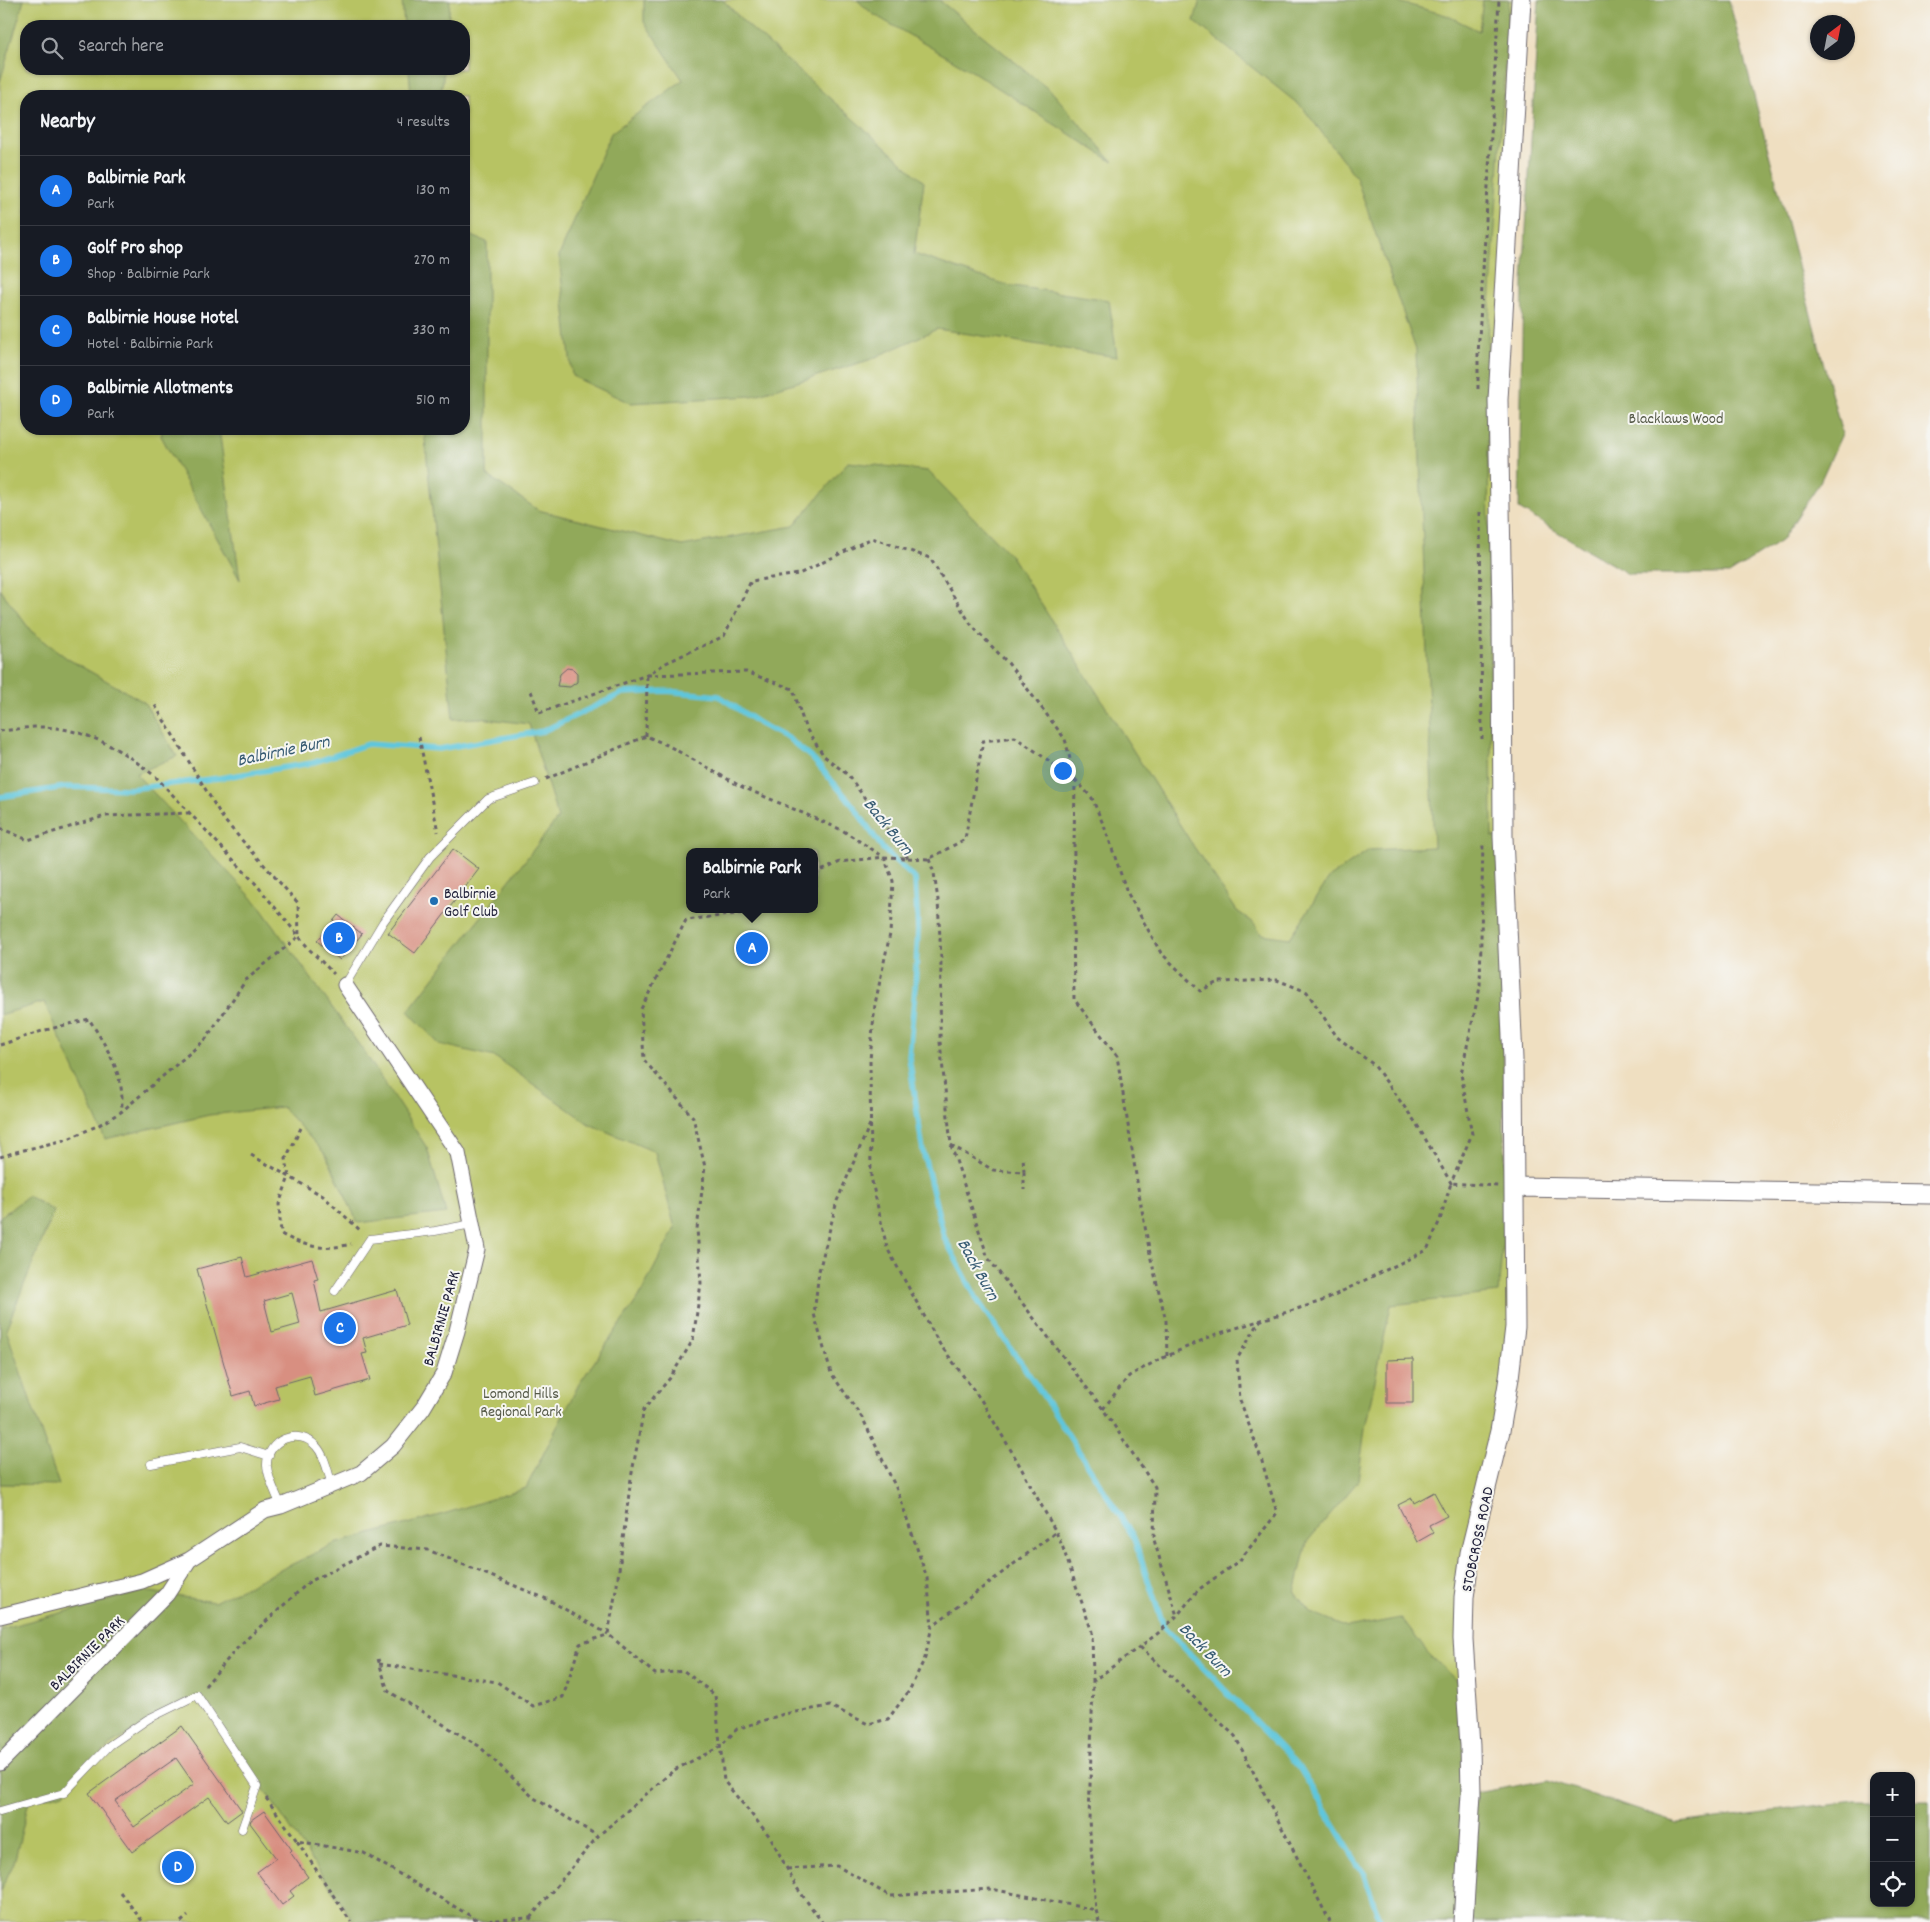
<!DOCTYPE html>
<html lang="en">
<head>
<meta charset="utf-8">
<style>
	body { margin:0; font-family:Dekko,sans-serif; background:#242831; color:#f1f3f6 }
	.controls { position:absolute; right:15px; bottom:15px; display:grid; overflow:hidden; border-radius:10px; box-shadow:0 1px 4px #0004 }
	.controls button { width:45px; height:45px; display:grid; place-items:center; padding:0; border:0; border-bottom:1px solid #363941; background:#171b24; color:#f1f3f6; font:25px sans-serif }
	.compass { position:absolute; left:1810px; top:15px; width:45px; height:45px; border-radius:50%; background:#171b24; box-shadow:0 1px 4px #0004; rotate:32deg }
	.you { position:absolute; left:1062px; top:770px; width:18px; height:18px; margin:-12px; border:4px solid #fff; border-radius:50%; background:#1a73e8; box-shadow:0 0 0 8px #1a73e833 }
	.badge { display:grid; place-items:center; width:32px; height:32px; border-radius:50%; background:#1a73e8; color:#fff; font-size:16px; font-weight:700 }
	.pin { position:absolute; translate:-50% -50%; border:2px solid #fff; box-shadow:0 1px 5px #0006 }
	.popup { position:absolute; left:686px; top:848px; width:132px; height:65px; box-sizing:border-box; display:grid; place-content:center; border-radius:10px; background:#171b24; filter:drop-shadow(0 1px 4px #0005); font-size:16px; white-space:nowrap; color:#9ea1a6 }
	.popup b { font-size:19px; color:#f1f3f6 }
	.popup::after { content:''; position:absolute; left:50%; top:100%; margin-left:-10px; border:10px solid transparent; border-top-color:#171b24 }
	.list { margin:0; padding:0; list-style:none }
	h2 { display:flex; justify-content:space-between; align-items:center; height:65px; margin:0; padding:0 20px; font-size:21px }
	h2 small { font-size:16px; font-weight:400; color:#9ea1a6 }
	.list li { display:grid; grid-template-columns:32px 1fr auto; gap:15px; align-items:center; box-sizing:border-box; height:70px; padding:0 20px; border-top:1px solid #363941 }
	.list b { display:block; font-size:19px; white-space:nowrap }
	.list p { margin:0; font-size:16px; white-space:nowrap; color:#9ea1a6 }
	.list em { font-size:16px; font-style:normal; color:#9ea1a6 }
	.icon { flex:none; width:28px; height:28px; fill:none; stroke:currentColor; stroke-width:2; stroke-linecap:round; stroke-linejoin:round }
	.map { position:relative; flex:none; width:1930px; height:1922px; overflow:hidden }
	.search { position:absolute; background:#171b24; box-shadow:0 1px 4px #0004; left:20px; top:20px; width:450px; height:55px; display:flex; align-items:center; gap:12px; box-sizing:border-box; padding:0 18px; border-radius:20px; color:#9ea1a6; font-size:19px }
	.panel { position:absolute; background:#171b24; box-shadow:0 1px 4px #0004; left:20px; top:90px; width:450px; height:345px; border-radius:20px }
	.map>svg:first-child { display:block }
</style>
</head>
<body>
<div class="map">
<svg width="1930" height="1922" viewBox="0 0 1930 1922">
	<rect width="100%" height="100%" fill="#f6f6f2"/>
	<filter id="ink" filterUnits="userSpaceOnUse"><feTurbulence type="fractalNoise" baseFrequency=".02" numOctaves="2"/><feDisplacementMap in="SourceGraphic" scale="10" xChannelSelector="R" yChannelSelector="G"/><feConvolveMatrix kernelMatrix="1 2 1 2 8 2 1 2 1" color-interpolation-filters="sRGB"/></filter>
	<filter id="wash" filterUnits="userSpaceOnUse"><feTurbulence type="fractalNoise" baseFrequency=".0096" numOctaves="4" result="noise"/><feDisplacementMap in="SourceGraphic" scale="20" xChannelSelector="R" yChannelSelector="G"/><feGaussianBlur stdDeviation="1.12" result="paint"/><feColorMatrix in="noise" values="0 0 0 0 0 0 0 0 0 0 0 0 0 0 0 0 0 1.4 0 .05"/><feComposite in="paint" operator="in"/></filter>
	<g filter="url(#wash)">
		<rect width="100%" height="100%" fill="#efdfc1"/>
		<path fill="#b7c364" stroke="#6c7250" fill-rule="evenodd" d="M0,0H1521L1498,400L1504,1131L1515,1327L1464,1597L1463,1922H0ZM26,26H464V69H26ZM26,96H464V429H26ZM690,852H814V909H690Z"/>
		<path fill="#91a95a" stroke="#5a664a" fill-rule="evenodd" d="M0,0H24L0,82Z
			M402,0H450L448,26H404Z
			M644,0H723L744,22L924,182L914,254L1006,285L1109,300L1117,357L937,329L869,360L752,396L630,403L572,376L559,256L611,133L683,80L644,22Z
			M857,0H939L1053,93L1113,162L975,73L873,14Z
			M1200,0H1391L1446,15L1479,31L1483,0H1509L1487,356L1492,837H1503L1504,1131L1507,1199L1498,1293L1391,1305L1365,1428L1358,1481L1307,1542L1295,1593L1311,1613L1347,1628L1401,1618L1428,1653L1465,1689L1471,1794L1548,1780L1677,1823L1854,1801H1874V1903H1911V1801H1930V1922H354L236,1748L197,1695L110,1745L64,1793L29,1801L14,1863L0,1891V1629L144,1591L214,1602L334,1544L447,1513L526,1488L579,1384L639,1297L675,1228L655,1152L589,1124L495,1057L439,1044L408,1011L558,818L529,724L480,718L453,719L424,429H464V233L487,242V475L538,510L682,546L794,526L848,462L928,471L1011,556L1192,844L1237,911L1254,923L1261,934L1290,938L1330,877L1369,850L1434,847L1416,350L1356,177L1303,108L1194,21ZM690,852H814V909H690Z
			M1539,0H1729L1842,434L1820,482L1781,541L1729,574H1628L1519,509L1523,282Z
			M409,69H444L441,96H411Z
			M163,429H219L240,580L161,436Z
			M0,589L31,631L68,659L144,702L177,756L136,774L257,903L367,1056L427,1148L446,1213L358,1223L326,1155L282,1107L209,1115L105,1139L44,1002L0,1015Z
			M28,1196L54,1211L6,1329L59,1485L0,1484V1217Z"/>
		<g fill="none" stroke-linecap="round" stroke-linejoin="round">
			<path stroke="#5fc6dc" stroke-width="5.5" d="M0,797L66,787L129,789L219,778L312,763L368,744L439,749L543,731L623,693L666,691L719,696L760,724L789,739L812,758L852,804L883,849L915,879L918,930L915,989L909,1057L923,1151L944,1237L978,1301L1037,1386L1133,1536L1164,1627L1299,1767L1363,1873L1381,1922"/>
		</g>
		<g id="blocks">
			<path fill="#d88f81" fill-rule="evenodd" d="M567,668L573,669L577,673V682L570,687L557,686L560,674Z
				M453,849L479,869L415,953L388,933Z
				M338,915L362,934L340,960L317,941Z
				M242,1257L247,1277L312,1259L318,1279L314,1280L321,1312L397,1290L407,1325L363,1338L367,1353L362,1354L370,1380L315,1396L310,1376L275,1386L279,1399L254,1406L250,1391L233,1396L197,1269ZM292,1293L300,1324L272,1332L264,1301Z
				M1413,1359V1403H1387V1360Z
				M1434,1492L1447,1516L1429,1525L1433,1533L1417,1542L1398,1505L1412,1498L1414,1503Z
				M182,1726L242,1811L227,1822L209,1797L132,1852L89,1793ZM176,1758L194,1784L134,1827L115,1801Z
				M264,1811L292,1850L290,1852L308,1877L290,1891L294,1896L282,1905L257,1872L276,1858L250,1823L251,1820Z"/>
		</g>
	</g>
	<g filter="url(#ink)">
		<use href="#blocks" fill-opacity="0" stroke="#6a646a" stroke-width="1"/>
		<g fill="none" stroke-linecap="round" stroke-linejoin="round">
			<defs>
				<path id="service" d="M345,985L383,922L430,857L488,799L535,783
					M335,1291L370,1239L435,1231L472,1224
					M151,1464L240,1447L269,1456
					M281,1506C276,1493 268,1479 267,1466C266,1439 299,1427 316,1446C325,1455 328,1473 332,1485
					M0,1811L64,1793L110,1745L148,1719L197,1695L257,1786L242,1829"/>
				<path id="minor" d="M0,1616L142,1581L189,1560L265,1510L281,1506L361,1473L393,1446L423,1408L444,1373L457,1331L477,1249L458,1153L345,985
					M0,1763L167,1594L189,1560"/>
				<path id="tertiary" d="M1516,1187L1930,1194
					M1463,1922L1471,1794L1470,1746L1463,1639L1464,1597L1470,1553L1500,1431L1509,1378L1515,1327L1513,1059L1503,837L1502,615L1498,400L1521,0"/>
			</defs>
			<use href="#service" stroke="#6a646a" stroke-width="9"/>
			<use href="#minor" stroke="#6a646a" stroke-width="17"/>
			<use href="#tertiary" stroke="#6a646a" stroke-width="21"/>
			<path stroke="#6a646a" stroke-width="3" stroke-dasharray="4 4" stroke-linecap="butt" d="M1478,389V355L1499,0
				M1480,512L1482,739
				M647,675L746,672L793,689L805,727L824,756L848,775L908,858
				M531,691L539,713L647,675L666,663L724,636L751,581L799,574L872,538L930,558L972,626L1008,663L1065,739L1075,779L1015,737L983,741L965,839L929,859L884,857L840,862L819,872L814,873
				M0,731C11,730 23,728 34,727C83,726 120,748 156,777L255,883L310,950L334,974
				M646,736L647,675
				M419,737L438,832
				M546,779L646,736L667,745L740,786L842,830L884,857L893,881L890,934L875,1004L870,1060L871,1177L887,1248L939,1343L981,1400L1015,1457L1056,1532L1063,1548L1092,1632L1093,1681
				M1075,779L1092,798L1106,831L1127,892L1161,953L1200,991L1218,982L1277,980L1307,992L1337,1037L1374,1065L1416,1123L1451,1183L1472,1134L1461,1074L1480,987L1483,842
				M1075,779L1073,916L1074,999L1117,1056L1139,1194L1151,1259L1166,1321L1167,1356
				M0,828L28,840L105,816L189,813
				M929,859L934,873L938,900L941,958L940,1042L951,1145L988,1258L1103,1409L1155,1487L1154,1540L1177,1616
				M748,909L745,913L686,920L641,1009L644,1060L693,1117L705,1167L697,1229L701,1283L693,1340L670,1378L644,1409L631,1478L617,1585L608,1634L655,1674L684,1671L715,1695L724,1781L771,1838L797,1888L822,1922
				M0,1045L42,1031L89,1019C106,1046 127,1078 121,1112
				M870,1124L837,1201L819,1271L814,1314L831,1373L863,1419L898,1492L927,1578L932,1626
				M301,1128L286,1158L289,1177L279,1204L281,1234C305,1247 324,1251 351,1244
				M951,1145L993,1170L1024,1172L1023,1156
				M251,1155L323,1196L361,1231
				M0,1157L16,1152L68,1139L99,1125L121,1112L205,1040L246,980L299,936L298,903L224,820L153,702
				M1024,1172V1190
				M1103,1409L1129,1376L1158,1360L1214,1335L1322,1301L1427,1250L1440,1220L1451,1183L1498,1186
				M1140,1647L1235,1736L1330,1922
				M378,1659L388,1691L479,1746L534,1798L598,1836
				M379,1664L497,1682L533,1706L563,1697L580,1644L607,1635
				M205,1686L239,1646L309,1582L380,1546L428,1550L549,1600L608,1634
				M266,1798L297,1841L364,1853L479,1921L530,1918L535,1922
				M297,1841L351,1922
				M787,1869L837,1866L890,1896L991,1889L1096,1910
				M120,1892L143,1922
				M530,1918L598,1836L674,1770L720,1747L737,1729L784,1714L830,1706L868,1724L888,1719L909,1691L925,1658L932,1626L1056,1532
				M181,1922L188,1916
				M1099,1922L1096,1910L1089,1820L1093,1681L1157,1634L1177,1616L1198,1590L1240,1560L1277,1513L1261,1458L1240,1400L1237,1359L1260,1321"/>
			<use href="#service" stroke="#fff" stroke-width="8"/>
			<use href="#minor" stroke="#fff" stroke-width="15"/>
			<use href="#tertiary" stroke="#fff" stroke-width="19"/>
		</g>
	</g>
	<circle fill="#1f6fb2" stroke="#f6f6f2" stroke-width="2" cx="434" cy="901" r="5"/>
	<g text-anchor="middle" stroke-width="4" stroke-linejoin="round" paint-order="stroke">
		<g font-size="16" fill="#565a49" stroke="#f6f6f2">
			<text x="1676" y="423">Blacklaws Wood</text>
			<text x="521" y="1398">Lomond Hills<tspan x="521" dy="18">Regional Park</tspan></text>
		</g>
		<g font-size="16" fill="#22223b" stroke="#f6f6f2" text-anchor="start">
			<text x="444" y="898">Balbirnie<tspan x="444" dy="18">Golf Club</tspan></text>
		</g>
		<g font-size="16" fill="#22223b" stroke="#f6f6f2">
			<text transform="translate(440 1318) rotate(-74)" y="6">BALBIRNIE PARK</text>
			<text transform="translate(1476 1539) rotate(-78)" y="6">STOBCROSS ROAD</text>
			<text transform="translate(86 1652) rotate(-45)" y="6">BALBIRNIE PARK</text>
		</g>
		<g font-size="18" font-style="italic" fill="#375b73" stroke="#f6f6f2">
			<text transform="translate(283 750) rotate(-12)" y="6">Balbirnie Burn</text>
			<text transform="translate(889 826) rotate(51)" y="6">Back Burn</text>
			<text transform="translate(979 1269) rotate(61)" y="6">Back Burn</text>
			<text transform="translate(1206 1649) rotate(46)" y="6">Back Burn</text>
		</g>
	</g>
</svg>
<div class="controls">
<button>+</button>
<button>−</button>
<button><svg class="icon" aria-label="locate" viewBox="0 0 24 24"><circle cx="12" cy="12" r="6"/><path d="M12 2v4M12 18v4M2 12h4M18 12h4"/></svg></button>
</div>
<svg class="compass" viewBox="-18 -18 36 36"><path d="M0-13l5 13h-10z" fill="#e53935"/><path d="M0 13l5-13h-10z" fill="#9ea1a6"/></svg>
<div class="you"></div>
<div class="pin badge" style="left:752px;top:948px">A</div>
<div class="popup"><b>Balbirnie Park</b>Park</div>
<div class="pin badge" style="left:339px;top:938px">B</div>
<div class="pin badge" style="left:340px;top:1328px">C</div>
<div class="pin badge" style="left:178px;top:1867px">D</div>
<div class="search"><svg class="icon" aria-label="search" viewBox="0 0 24 24"><circle cx="10" cy="10" r="6"/><path d="M15 15l6 6"/></svg>Search here</div>
<section class="panel">
<h2>Nearby<small>4 results</small></h2>
<ul class="list">
<li><span class="badge">A</span><div><b>Balbirnie Park</b><p>Park</p></div><em>130 m</em></li>
<li><span class="badge">B</span><div><b>Golf Pro shop</b><p>Shop · Balbirnie Park</p></div><em>270 m</em></li>
<li><span class="badge">C</span><div><b>Balbirnie House Hotel</b><p>Hotel · Balbirnie Park</p></div><em>330 m</em></li>
<li><span class="badge">D</span><div><b>Balbirnie Allotments</b><p>Park</p></div><em>510 m</em></li>
</ul>
</section>
</div>
</body>
</html>
